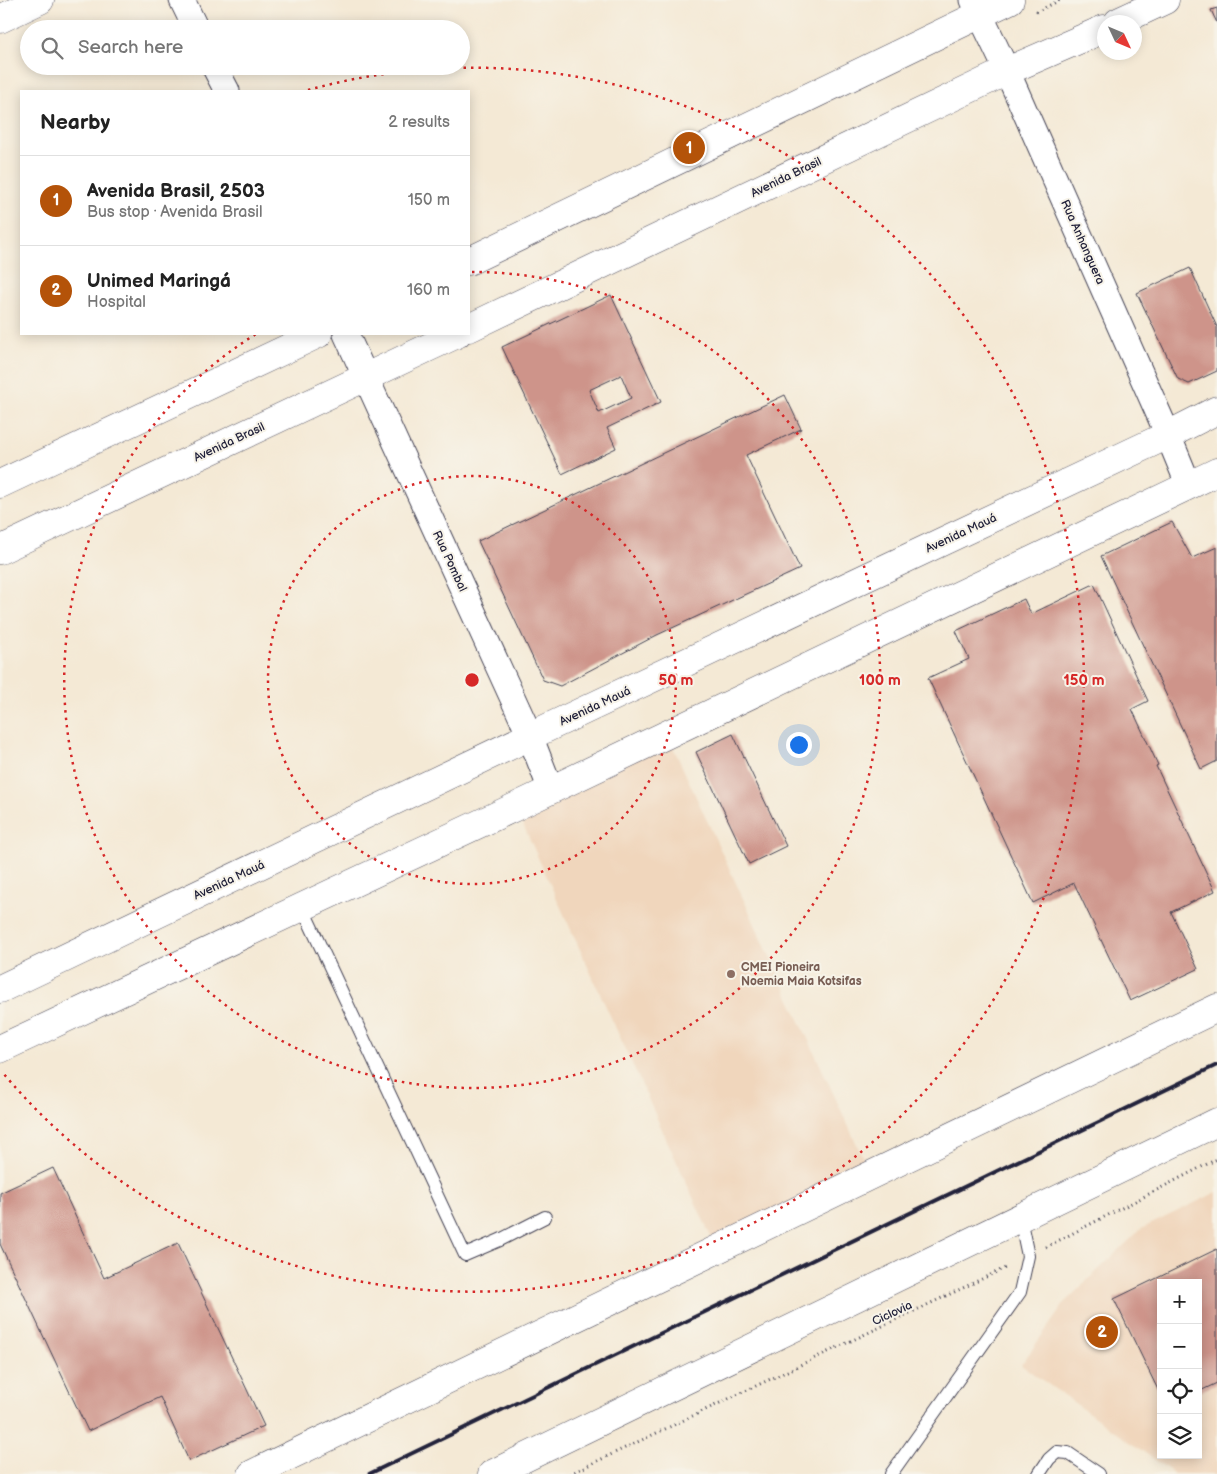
<!DOCTYPE html>
<html lang="en">
<head>
<meta charset="utf-8">
<style>
	body { margin:0; font-family:"Balsamiq Sans",sans-serif; background:#f2f2f2; color:#222 }
	.controls { position:absolute; right:15px; bottom:15px; display:grid; overflow:hidden; border-radius:0px; box-shadow:0 2px 12px #0003 }
	.controls button { width:45px; height:45px; display:grid; place-items:center; padding:0; border:0; border-bottom:1px solid #e0e0e0; background:#fff; color:#222; font:25px sans-serif }
	.compass { position:absolute; left:1097px; top:15px; width:45px; height:45px; border-radius:50%; background:#fff; box-shadow:0 2px 12px #0003; rotate:134deg }
	.you { position:absolute; left:798px; top:744px; width:18px; height:18px; margin:-12px; border:4px solid #fff; border-radius:50%; background:#1a73e8; box-shadow:0 0 0 8px #1a73e833 }
	.badge { display:grid; place-items:center; width:32px; height:32px; border-radius:50%; background:#b45309; color:#fff; font-size:16px; font-weight:700 }
	.pin { position:absolute; translate:-50% -50%; border:2px solid #fff; box-shadow:0 1px 5px #0006 }
	.list { margin:0; padding:0; list-style:none }
	h2 { display:flex; justify-content:space-between; align-items:center; height:65px; margin:0; padding:0 20px; font-size:21px }
	h2 small { font-size:16px; font-weight:400; color:#767676 }
	.list li { display:grid; grid-template-columns:32px 1fr auto; gap:15px; align-items:center; box-sizing:border-box; height:90px; padding:0 20px; border-top:1px solid #e0e0e0 }
	.list b { display:block; font-size:19px; white-space:nowrap }
	.list p { margin:0; font-size:16px; white-space:nowrap; color:#767676 }
	.list em { font-size:16px; font-style:normal; color:#767676 }
	.icon { flex:none; width:28px; height:28px; fill:none; stroke:currentColor; stroke-width:2; stroke-linecap:round; stroke-linejoin:round }
	.map { position:relative; flex:none; width:1217px; height:1474px; overflow:hidden }
	.search { position:absolute; background:#fff; box-shadow:0 2px 12px #0003; left:20px; top:20px; width:450px; height:55px; display:flex; align-items:center; gap:12px; box-sizing:border-box; padding:0 18px; border-radius:28px; color:#767676; font-size:19px }
	.panel { position:absolute; background:#fff; box-shadow:0 2px 12px #0003; left:20px; top:90px; width:450px; height:245px; border-radius:0px }
	.map>svg:first-child { display:block }
</style>
</head>
<body>
<div class="map">
<svg width="1217" height="1474" viewBox="0 0 1217 1474">
	<rect width="100%" height="100%" fill="#f7f3e8"/>
	<filter id="ink" filterUnits="userSpaceOnUse"><feTurbulence type="fractalNoise" baseFrequency=".02" numOctaves="2"/><feDisplacementMap in="SourceGraphic" scale="10" xChannelSelector="R" yChannelSelector="G"/><feConvolveMatrix kernelMatrix="1 2 1 2 8 2 1 2 1" color-interpolation-filters="sRGB"/></filter>
	<filter id="wash" filterUnits="userSpaceOnUse"><feTurbulence type="fractalNoise" baseFrequency=".0096" numOctaves="4" result="noise"/><feDisplacementMap in="SourceGraphic" scale="20" xChannelSelector="R" yChannelSelector="G"/><feGaussianBlur stdDeviation="1.12" result="paint"/><feColorMatrix in="noise" values="0 0 0 0 0 0 0 0 0 0 0 0 0 0 0 0 0 1.4 0 .05"/><feComposite in="paint" operator="in"/></filter>
	<g filter="url(#wash)">
		<rect width="100%" height="100%" fill="#f4e9d5"/>
		<path fill="#f0d6bc" fill-rule="evenodd" d="M667,734L871,1175L717,1250L515,807Z
			M1217,1192V1474H1175L1021,1365L1067,1300L1141,1229ZM1161,1283H1198V1455H1161Z"/>
		<g id="blocks">
			<path fill="#ce948a" fill-rule="evenodd" d="M1217,8V23L1211,10Z
				M1190,268L1217,327V371L1189,384L1178,379L1137,293Z
				M611,295L661,402L607,428L616,448L562,474L502,347ZM621,375L631,398L599,413L589,390Z
				M785,395L801,429L746,455L800,569L657,635L560,686L543,680L478,541Z
				M1172,522L1192,558L1217,547V761L1201,769L1101,556Z
				M1094,584L1148,701L1132,709L1158,765L1156,766L1215,891L1171,912L1198,969L1130,1001L1074,883L1033,903L928,678L969,659L956,631L1024,599L1031,614Z
				M733,734L786,846L749,864L696,752Z
				M53,1168L104,1278L178,1243L264,1426L189,1461L160,1397L88,1431L0,1244V1193Z
				M1217,1249V1383L1198,1392V1283H1161V1396L1114,1299Z"/>
		</g>
	</g>
	<g filter="url(#ink)">
		<use href="#blocks" fill-opacity="0" stroke="#424052" stroke-width="1"/>
		<g fill="none" stroke-linecap="round" stroke-linejoin="round">
			<defs>
				<path id="lane" d="M302,907L465,1255L500,1240L545,1217
					M891,1474L1020,1292L1028,1256L1020,1218
					M1039,1474L1049,1459L1057,1452L1068,1453L1099,1474"/>
				<path id="street" d="M182,0L196,29
					M973,0L1007,71L1168,435L1189,486
					M214,66L227,91
					M346,334L530,736L551,790"/>
				<path id="secondary" d="M0,19L40,0
					M1118,22L1165,0
					M469,261L1010,0
					M469,328L1007,71L1104,29
					M0,484L318,334
					M0,550L457,334
					M0,989L530,736L1168,435L1217,410
					M0,1049L515,807L1217,472
					M252,1474L1217,1008
					M492,1474L1217,1122"/>
			</defs>
			<use href="#lane" stroke="#424052" stroke-width="14"/>
			<use href="#street" stroke="#424052" stroke-width="27"/>
			<use href="#secondary" stroke="#424052" stroke-width="29"/>
			<path stroke="#424052" stroke-width="3" stroke-dasharray="1 4" stroke-linecap="butt" d="M1036,12L1060,0
				M1046,1247L1217,1159
				M570,1474L1005,1268"/>
			<use href="#lane" stroke="#fff" stroke-width="12"/>
			<use href="#street" stroke="#fff" stroke-width="25"/>
			<use href="#secondary" stroke="#fff" stroke-width="28"/>
			<path stroke="#22223b" stroke-width="4" d="M369,1474L1217,1065"/>
		</g>
	</g>
	<g fill="none" stroke="#d62828" stroke-width="2.5" stroke-dasharray="2.5 5">
		<circle cx="472" cy="680" r="204"/>
		<path d="M472 272A408 408 0 1 1 256 334"/>
		<path d="M308 90A612 612 0 1 1 3 1073"/>
	</g>
	<circle fill="#8d6e63" stroke="#f7f3e8" stroke-width="2" cx="731" cy="974" r="5"/>
	<g text-anchor="middle" stroke-width="4" stroke-linejoin="round" paint-order="stroke">
		<g font-size="12" fill="#22223b" stroke="#f7f3e8">
			<text transform="translate(786 177) rotate(-26)" y="4">Avenida Brasil</text>
			<text transform="translate(1083 242) rotate(66)" y="4">Rua Anhanguera</text>
			<text transform="translate(229 442) rotate(-25)" y="4">Avenida Brasil</text>
			<text transform="translate(961 533) rotate(-25)" y="4">Avenida Mauá</text>
			<text transform="translate(450 561) rotate(65)" y="4">Rua Pombal</text>
			<text transform="translate(595 706) rotate(-25)" y="4">Avenida Mauá</text>
			<text transform="translate(229 880) rotate(-25)" y="4">Avenida Mauá</text>
			<text transform="translate(892 1313) rotate(-25)" y="4">Ciclovia</text>
		</g>
		<g font-size="12" font-weight="bold" fill="#785e54" stroke="#f7f3e8" text-anchor="start">
			<text x="741" y="971">CMEI Pioneira<tspan x="741" dy="14">Noemia Maia Kotsifas</tspan></text>
		</g>
	</g>
	<circle cx="472" cy="680" r="8" fill="#d62828" stroke="#f7f3e8" stroke-width="2.5"/>
	<g font-size="15" text-anchor="middle" font-weight="bold" fill="#d62828" stroke="#f7f3e8" stroke-width="4" stroke-linejoin="round" paint-order="stroke">
		<text x="676" y="685">50 m</text>
		<text x="880" y="685">100 m</text>
		<text x="1084" y="685">150 m</text>
	</g>
</svg>
<div class="controls">
<button>+</button>
<button>−</button>
<button><svg class="icon" aria-label="locate" viewBox="0 0 24 24"><circle cx="12" cy="12" r="6"/><path d="M12 2v4M12 18v4M2 12h4M18 12h4"/></svg></button>
<button><svg class="icon" aria-label="layers" viewBox="0 0 24 24"><path d="M12 4l9 5-9 5-9-5zM3 14l9 5 9-5"/></svg></button>
</div>
<svg class="compass" viewBox="-18 -18 36 36"><path d="M0-13l5 13h-10z" fill="#e53935"/><path d="M0 13l5-13h-10z" fill="#767676"/></svg>
<div class="you"></div>
<div class="pin badge" style="left:689px;top:148px">1</div>
<div class="pin badge" style="left:1102px;top:1332px">2</div>
<div class="search"><svg class="icon" aria-label="search" viewBox="0 0 24 24"><circle cx="10" cy="10" r="6"/><path d="M15 15l6 6"/></svg>Search here</div>
<section class="panel">
<h2>Nearby<small>2 results</small></h2>
<ul class="list">
<li><span class="badge">1</span><div><b>Avenida Brasil, 2503</b><p>Bus stop · Avenida Brasil</p></div><em>150 m</em></li>
<li><span class="badge">2</span><div><b>Unimed Maringá</b><p>Hospital</p></div><em>160 m</em></li>
</ul>
</section>
</div>
</body>
</html>
